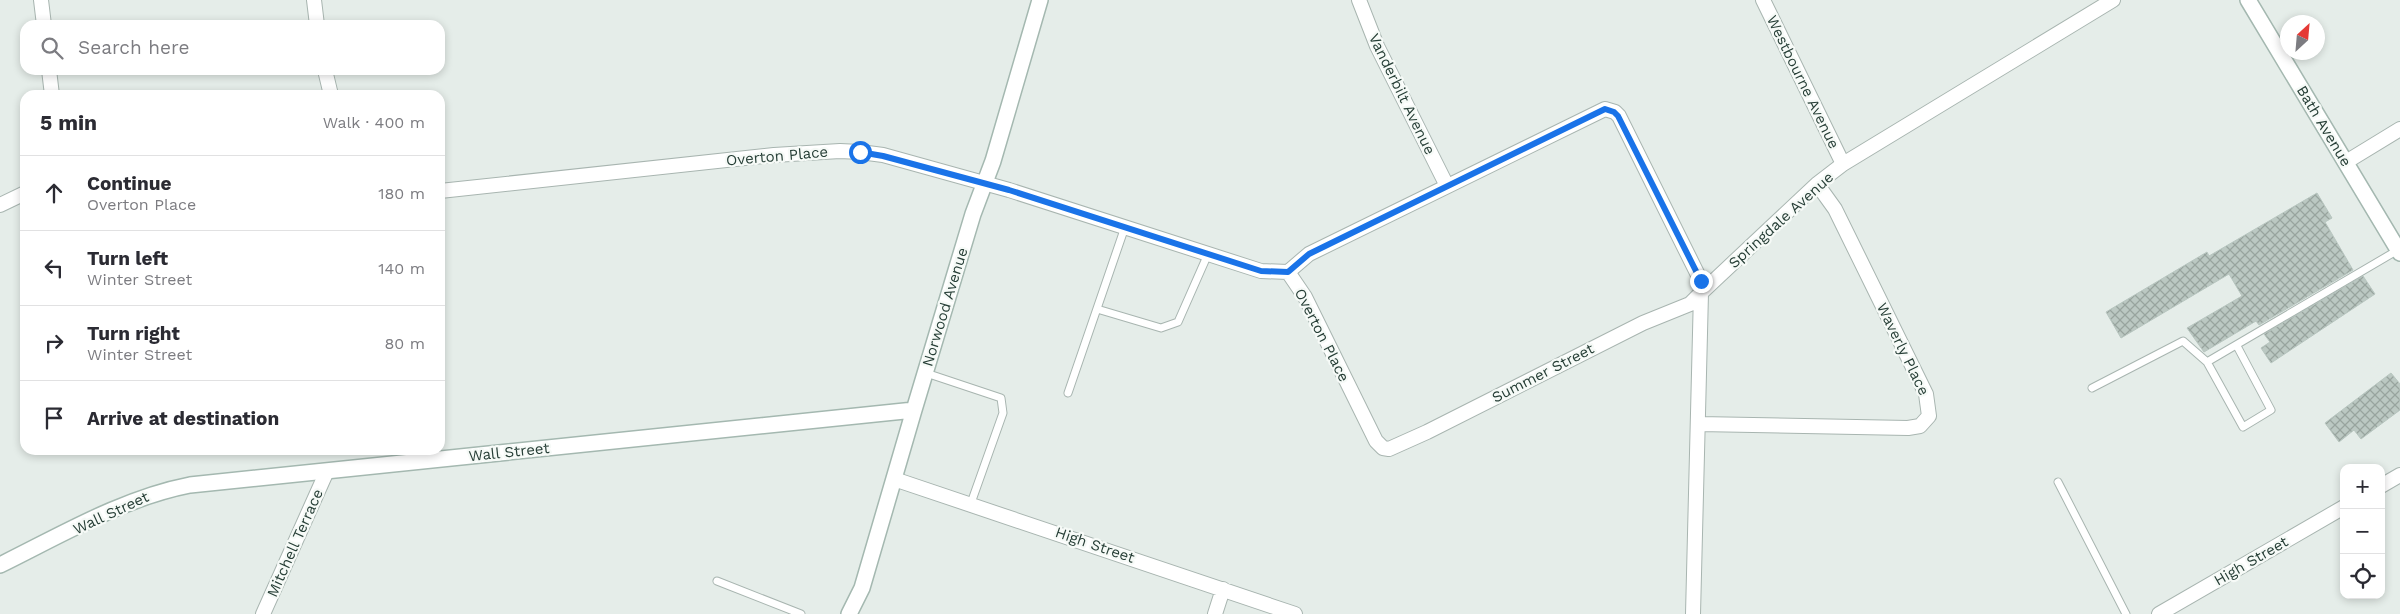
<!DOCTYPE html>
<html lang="en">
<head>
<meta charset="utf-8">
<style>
	body { margin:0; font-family:"Work Sans",sans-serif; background:#f7f7f7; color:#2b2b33 }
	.controls { position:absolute; right:15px; bottom:15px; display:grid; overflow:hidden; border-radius:10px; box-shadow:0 2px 8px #0003 }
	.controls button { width:45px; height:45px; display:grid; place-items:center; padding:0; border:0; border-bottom:1px solid #e1e1e2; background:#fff; color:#2b2b33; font:25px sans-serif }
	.compass { position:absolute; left:2280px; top:15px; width:45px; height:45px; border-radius:50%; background:#fff; box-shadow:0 2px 8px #0003; rotate:26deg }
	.stop { position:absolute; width:15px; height:15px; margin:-11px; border:4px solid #1a73e8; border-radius:50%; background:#fff }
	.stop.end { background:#1a73e8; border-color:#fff; box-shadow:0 1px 5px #0008 }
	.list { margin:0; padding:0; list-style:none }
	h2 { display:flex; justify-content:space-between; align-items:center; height:65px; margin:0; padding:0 20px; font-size:21px }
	h2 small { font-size:16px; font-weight:400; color:#7c7c81 }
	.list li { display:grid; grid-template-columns:32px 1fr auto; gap:15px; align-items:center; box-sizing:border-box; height:75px; padding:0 20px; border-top:1px solid #e1e1e2 }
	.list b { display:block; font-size:19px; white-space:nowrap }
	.list p { margin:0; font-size:16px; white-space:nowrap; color:#7c7c81 }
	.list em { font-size:16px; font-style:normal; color:#7c7c81 }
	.icon { flex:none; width:28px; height:28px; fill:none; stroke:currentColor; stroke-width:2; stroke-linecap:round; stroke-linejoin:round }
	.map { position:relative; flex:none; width:2400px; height:614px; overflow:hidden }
	.search { position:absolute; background:#fff; box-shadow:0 2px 8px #0003; left:20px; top:20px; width:425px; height:55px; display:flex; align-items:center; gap:12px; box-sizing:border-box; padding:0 18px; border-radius:15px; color:#7c7c81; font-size:19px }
	.panel { position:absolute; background:#fff; box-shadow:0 2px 8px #0003; left:20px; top:90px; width:425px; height:365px; border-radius:15px }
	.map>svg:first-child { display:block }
</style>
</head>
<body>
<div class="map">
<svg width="2400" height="614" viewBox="0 0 2400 614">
	<defs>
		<pattern id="building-cross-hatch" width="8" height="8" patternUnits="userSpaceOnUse" patternTransform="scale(1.25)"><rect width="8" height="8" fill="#bbc8c2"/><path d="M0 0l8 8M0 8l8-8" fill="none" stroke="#98a49e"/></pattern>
	</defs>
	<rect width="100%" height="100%" fill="#e5ede9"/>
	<path fill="url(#building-cross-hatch)" stroke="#b8c6c0" d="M2317,193L2332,218L2325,222L2353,270L2259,325L2256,321L2204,352L2187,328L2242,296L2229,274L2121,338L2106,312L2207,252L2209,256Z
		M2363,276L2375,294L2271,363L2261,348L2270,342L2264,334Z
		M2391,373L2400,384V410L2361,439L2354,430L2339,442L2325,423Z"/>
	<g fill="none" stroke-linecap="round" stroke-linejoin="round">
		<defs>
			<path id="lane" d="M1097,309L1161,328L1178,322L1208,254
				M2207,362L2243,427L2271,410L2237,346
				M926,373L1001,398L1003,413L971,503
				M2092,388L2183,341L2207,362L2398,250
				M1068,393L1125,227
				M2058,482L2126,614
				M717,581L801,614"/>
			<path id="street" d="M41,0L44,25
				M314,0L317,25
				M1359,0L1377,46L1447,186
				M1763,0L1843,164
				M49,70L52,95
				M325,70L331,95
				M2346,162L2400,129
				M440,191L774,155L840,151L860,152L883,155L1009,190L1261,271L1288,272L1305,297L1376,441L1383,448L1389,449L1427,432L1643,323L1690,304L1701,293V281L1619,116L1615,112L1605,109L1309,254L1288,272
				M0,205L25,193
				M1699,424L1908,428L1920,426L1929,416L1926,394L1835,209L1817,184
				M894,479L1295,614
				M2381,486L2400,475
				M263,614L327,471
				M1215,614L1223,589
				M1693,614L1701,293L1817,184L1843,164L2113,0
				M2159,614L2344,507"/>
			<path id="secondary" d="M2248,0L2400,253
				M0,565C61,535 123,498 190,485L914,410
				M849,614L862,588L914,410L973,214L993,161L1040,0"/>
		</defs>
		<use href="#lane" stroke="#a8b5b0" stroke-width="9"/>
		<use href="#street" stroke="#a8b5b0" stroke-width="16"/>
		<use href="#secondary" stroke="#a4b8b0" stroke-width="18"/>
		<use href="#lane" stroke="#fff" stroke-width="7"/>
		<use href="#street" stroke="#fff" stroke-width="14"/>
		<use href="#secondary" stroke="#fff" stroke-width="15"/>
	</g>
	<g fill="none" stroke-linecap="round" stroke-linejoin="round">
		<path stroke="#1a73e8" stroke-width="6" d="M860,152L883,156L1009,190L1261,271L1288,272L1309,254L1605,109L1614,112L1618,116L1701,281"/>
	</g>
	<g text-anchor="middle" stroke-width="4.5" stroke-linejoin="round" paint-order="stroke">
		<g font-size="15" fill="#263e36" stroke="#f6faf7">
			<text transform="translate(1803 82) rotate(64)" y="5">Westbourne Avenue</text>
			<text transform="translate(1402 94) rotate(64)" y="5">Vanderbilt Avenue</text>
			<text transform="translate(2324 126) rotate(59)" y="5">Bath Avenue</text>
			<text transform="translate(777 156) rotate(-5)" y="5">Overton Place</text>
			<text transform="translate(1781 220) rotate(-42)" y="5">Springdale Avenue</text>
			<text transform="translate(945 307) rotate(-73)" y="5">Norwood Avenue</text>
			<text transform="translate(1322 335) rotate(63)" y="5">Overton Place</text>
			<text transform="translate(1903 349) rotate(64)" y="5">Waverly Place</text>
			<text transform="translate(1543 373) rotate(-27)" y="5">Summer Street</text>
			<text transform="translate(509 452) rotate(-6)" y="5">Wall Street</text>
			<text transform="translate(111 513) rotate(-25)" y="5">Wall Street</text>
			<text transform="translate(295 543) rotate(-66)" y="5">Mitchell Terrace</text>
			<text transform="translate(1095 545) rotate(19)" y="5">High Street</text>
			<text transform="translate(2251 561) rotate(-30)" y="5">High Street</text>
		</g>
	</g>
</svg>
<div class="controls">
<button>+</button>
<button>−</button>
<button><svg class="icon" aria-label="locate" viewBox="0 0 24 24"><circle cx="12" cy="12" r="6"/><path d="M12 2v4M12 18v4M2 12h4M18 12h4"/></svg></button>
</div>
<svg class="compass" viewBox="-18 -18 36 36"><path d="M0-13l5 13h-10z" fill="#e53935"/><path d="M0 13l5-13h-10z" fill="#7c7c81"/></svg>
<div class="stop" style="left:860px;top:152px"></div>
<div class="stop end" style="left:1701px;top:281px"></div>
<div class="search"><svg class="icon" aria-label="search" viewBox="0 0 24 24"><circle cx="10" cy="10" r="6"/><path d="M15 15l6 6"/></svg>Search here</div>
<section class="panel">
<h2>5 min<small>Walk · 400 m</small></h2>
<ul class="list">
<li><svg class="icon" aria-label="ahead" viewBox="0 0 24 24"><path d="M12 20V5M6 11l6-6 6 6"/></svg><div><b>Continue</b><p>Overton Place</p></div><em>180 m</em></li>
<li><svg class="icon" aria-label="left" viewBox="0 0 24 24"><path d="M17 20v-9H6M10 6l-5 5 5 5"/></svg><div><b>Turn left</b><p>Winter Street</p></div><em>140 m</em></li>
<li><svg class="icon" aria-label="right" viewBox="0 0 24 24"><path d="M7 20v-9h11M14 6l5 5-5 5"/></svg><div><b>Turn right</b><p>Winter Street</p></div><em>80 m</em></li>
<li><svg class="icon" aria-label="arrive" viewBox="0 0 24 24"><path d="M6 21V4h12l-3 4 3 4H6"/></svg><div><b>Arrive at destination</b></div></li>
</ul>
</section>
</div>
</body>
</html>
